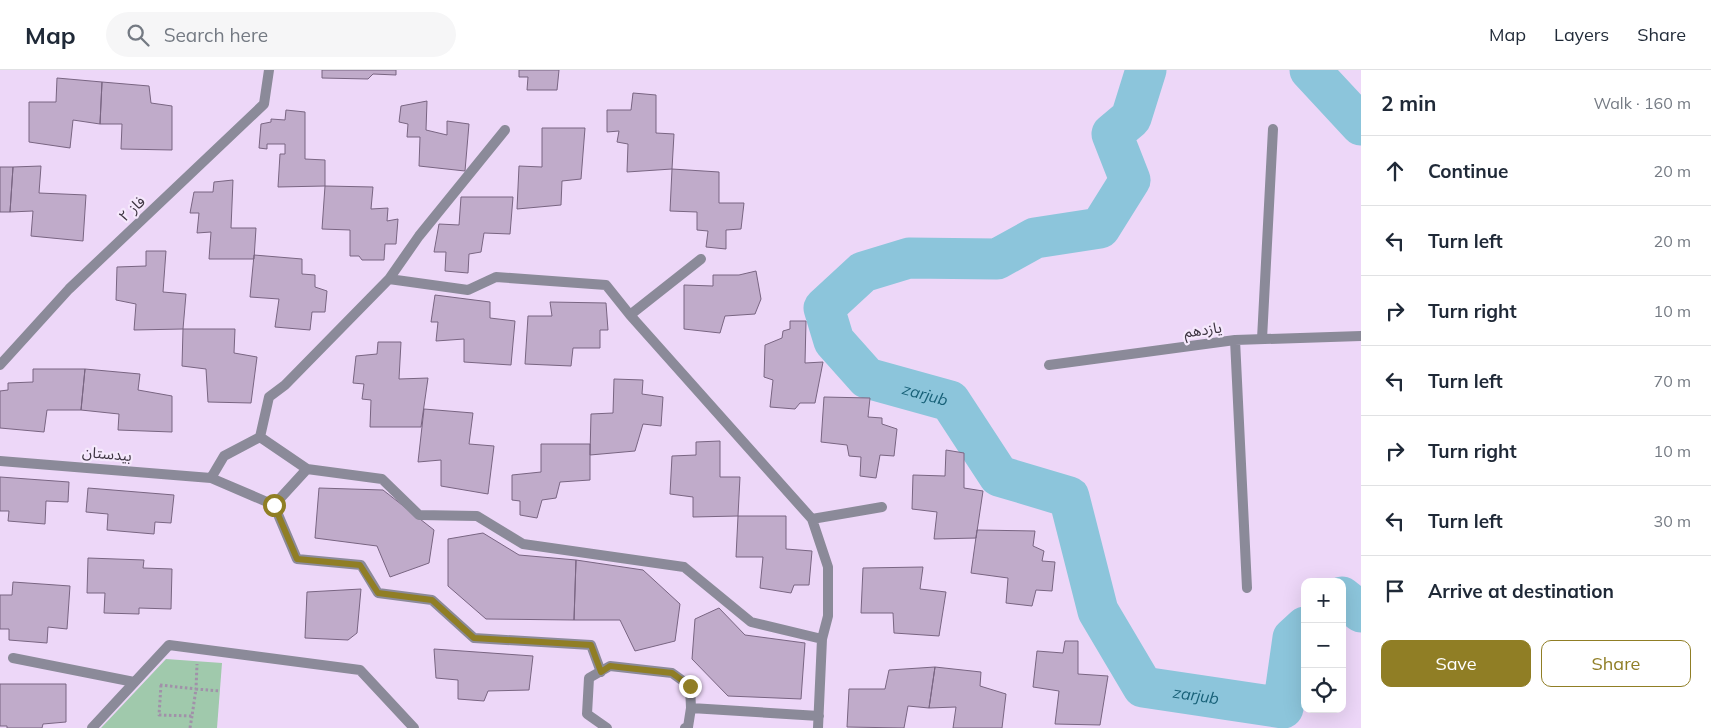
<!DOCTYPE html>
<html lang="en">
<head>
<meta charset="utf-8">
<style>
	body { margin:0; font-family:Mulish,"Noto Sans Arabic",sans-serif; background:#f6f6f7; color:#1f2937 }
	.controls { position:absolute; right:15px; bottom:15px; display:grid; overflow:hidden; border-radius:10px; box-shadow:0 5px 20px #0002 }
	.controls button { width:45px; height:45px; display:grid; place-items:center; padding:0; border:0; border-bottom:1px solid #e0e1e3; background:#fff; color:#1f2937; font:25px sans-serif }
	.stop { position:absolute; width:15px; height:15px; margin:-11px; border:4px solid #907e25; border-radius:50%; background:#fff }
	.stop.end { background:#907e25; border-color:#fff; box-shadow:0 1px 5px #0008 }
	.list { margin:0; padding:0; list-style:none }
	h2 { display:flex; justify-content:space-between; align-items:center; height:65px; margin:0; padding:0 20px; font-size:21px }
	h2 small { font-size:16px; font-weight:400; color:#747a83 }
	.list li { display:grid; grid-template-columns:32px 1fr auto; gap:15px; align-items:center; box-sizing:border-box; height:70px; padding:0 20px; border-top:1px solid #e0e1e3 }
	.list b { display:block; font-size:19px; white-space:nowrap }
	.list em { font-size:16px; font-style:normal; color:#747a83 }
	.actions { display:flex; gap:10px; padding:15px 20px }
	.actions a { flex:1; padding:11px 0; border:1px solid #907e25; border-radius:10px; text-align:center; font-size:18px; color:#907e25 }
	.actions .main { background:#907e25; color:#fff }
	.icon { flex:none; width:28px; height:28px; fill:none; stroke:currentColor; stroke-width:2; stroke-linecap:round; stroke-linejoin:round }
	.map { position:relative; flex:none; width:1361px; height:658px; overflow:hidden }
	header { display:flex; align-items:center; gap:30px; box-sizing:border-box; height:70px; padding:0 25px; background:#fff; border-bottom:1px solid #e0e1e3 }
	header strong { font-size:24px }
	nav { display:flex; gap:28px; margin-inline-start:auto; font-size:18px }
	.search { width:350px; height:45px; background:#f6f6f7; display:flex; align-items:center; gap:12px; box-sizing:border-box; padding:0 18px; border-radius:28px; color:#747a83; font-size:19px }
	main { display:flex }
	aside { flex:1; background:#fff }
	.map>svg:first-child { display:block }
</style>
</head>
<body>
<header>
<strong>Map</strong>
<div class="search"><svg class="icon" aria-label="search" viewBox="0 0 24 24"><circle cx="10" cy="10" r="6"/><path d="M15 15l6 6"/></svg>Search here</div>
<nav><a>Map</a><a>Layers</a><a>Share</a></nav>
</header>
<main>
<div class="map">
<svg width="1361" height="658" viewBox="0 0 1361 658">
	<rect width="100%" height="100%" fill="#edd7f8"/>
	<path fill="#a0c9ac" d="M166,589L222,593L217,658H101Z"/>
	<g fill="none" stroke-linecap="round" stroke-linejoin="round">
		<g stroke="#8cc5db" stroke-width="41">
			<path id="s1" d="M1146,0L1131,48L1112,64L1130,110L1100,158L1035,168L997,189L909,188L863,202L824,238L834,271L867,308L950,331L999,406L1069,427L1098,541L1143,617L1283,638L1293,568L1305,557"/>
			<path d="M1310,0L1361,55"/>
			<path d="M1342,527L1361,542"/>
		</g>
	</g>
	<path fill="#c0abca" stroke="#796582" d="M322,0H396V5L373,4L368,9L322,8Z
		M519,0H559L557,20H527L528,7H519Z
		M57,8L102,12L100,54L73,50L70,78L29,72V32H56Z
		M102,12L149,16L151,33L172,36V80L121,79L122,54H100Z
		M633,23L656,25V63L674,64L672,99L627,102L628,74L617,72L619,61L607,62V40H631Z
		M427,31L426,60L447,65V51L469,54L465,101L419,96L420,67H407L408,54L399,52L401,36Z
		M286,40L305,42V89L325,90V116L278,117L280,84H285V74H267V79L259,78L261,54L271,52V49L285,50Z
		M542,58H585L581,109L562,111L561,135L517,139L519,96L542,97Z
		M41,96L39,123L86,125L83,171L31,166L33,141L10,142L13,97Z
		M0,97H13L10,142H0Z
		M672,99L719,102V133H744L741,159L726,160V179L706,177L708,161L697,160V142L670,141Z
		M233,110L231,158H256L254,189H209L211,162L197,163L199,143H190L194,122H213L214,112Z
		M325,116L373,117L371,139L388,138L387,151L398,149L396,174H385L384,190H362L359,186H350V160L322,159Z
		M461,127H513L510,164L484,163L481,182L469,184L468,203L445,201L446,182H434L439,154L459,155Z
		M146,181H166L163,222L186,224L183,259L134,260L136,234L116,230L117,197L146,196Z
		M254,185L302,189V204L315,205V217L327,221L325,242H312L310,260L275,257L279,229L250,227Z
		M756,201L761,229L755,244L725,246L720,263L684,259V215L713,216V205H739Z
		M435,225L490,232V248L515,251L511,295L464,292V269L436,271L438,252H431Z
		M550,232L606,233L608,260H600V278H573L571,296L525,294L528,246H552Z
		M790,251H806L805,293L823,292L815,333H800L795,339L770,337L773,310L764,307L765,275L782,268L783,261L790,259Z
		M183,259H235L234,283L257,287L251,333L208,332L206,299L182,296Z
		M378,272H401L399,309L428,308L421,357H370L371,330L362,329L364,314L353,313L356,286L377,284Z
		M33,299H85L81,340H47L44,362L0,358V321L8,320V313L33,312Z
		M85,299L140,304L138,320L172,326V362L118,360L119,344L81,340Z
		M614,309L643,310L642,324L663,327L661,356L643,354L635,381L590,385L591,344L613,343Z
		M824,327L870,328L868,347L882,348V354L897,359L894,386L880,385L876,408L860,406L861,387L849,386L847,375L821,372Z
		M424,339L473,343L469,374L494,376L488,424L441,416V390L418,392Z
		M720,371V407H740L738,446L693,447V427L670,424L672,386L696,385V372Z
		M541,374H590V410L560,412L556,428L542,430L537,448L520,445V431L512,430V405L541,402Z
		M946,380L964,383V418L983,421L976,468L934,469L937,442L912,439L913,405L945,406Z
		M0,407L69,412L68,432L46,431L45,454L8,451L9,441H0Z
		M88,418L174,425L171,453L155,452L154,464L107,460L108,444L86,442Z
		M319,418L383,420L434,460L429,493L390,507L377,476L315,468Z
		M738,446H786V479L812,481L809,515H794L791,523L760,518L763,487H736Z
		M977,460L1035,461L1033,476L1044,481L1042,491L1055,492L1052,521L1036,520L1032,536L1006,533L1008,508L971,503Z
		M483,463L519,485L576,490L574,550L486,549L448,516V469Z
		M88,488L144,490L143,498L172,499L171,539L139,538V544L104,543L105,523H87Z
		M576,490L643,500L680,534L675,571L635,581L620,550H574Z
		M923,497L920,519L946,522L939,566L894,563L893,543H861L863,498Z
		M13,512L70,516L67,559L48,557L47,573L9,570V559H0V525H12Z
		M361,519L357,563L348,570L305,568L307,522Z
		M719,538L745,565L805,573L801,629L728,626L692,589L695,549Z
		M1065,571H1078V604L1108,606L1100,655L1055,654L1059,621L1033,617L1037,581L1063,583Z
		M434,579L533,586L529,620L488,621L484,631L458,629V610L436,608Z
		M935,597L929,638L908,636L904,658L847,657L849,619H885L889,600Z
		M935,597L981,602L980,616L1006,624L1002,658H953L956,637L929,638Z
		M0,614H66V652L43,654L42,658H7V656H0Z"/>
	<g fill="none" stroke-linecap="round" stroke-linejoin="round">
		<path stroke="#a191a9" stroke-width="3" stroke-dasharray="2.5 2.5" stroke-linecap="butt" d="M160,615L196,619L197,594
			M161,615L159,645L192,646L196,619L220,621
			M190,658L192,646"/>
		<path stroke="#8b8a99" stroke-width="10" d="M389,209L419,166L505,60
			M630,245L701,189
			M1262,269L1273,59
			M1235,270L1247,518
			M1049,295L1235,270L1361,266
			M260,367L307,399L382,409L419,445L477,446L523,474L684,497L751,552L822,569
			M0,391L211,408
			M307,399L274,435L211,408L224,386L260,367L269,327L285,315L389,209L468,220L496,207L606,215L630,245L812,449L828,497V546L822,569L818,658
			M274,435L297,489L361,495L378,523L432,530L474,568L591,575L601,602
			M812,449L882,437
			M13,588L134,612
			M691,638L819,646
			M92,658L169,575L360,600L414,658
			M607,658L587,644L589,608L610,596L672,603L690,616L691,638L688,657L685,658"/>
		<path stroke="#8b8a99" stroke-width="10" d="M0,295L69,219L264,34L269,0"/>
	</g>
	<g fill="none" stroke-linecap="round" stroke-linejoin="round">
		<path stroke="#907e25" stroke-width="6" d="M274,435L297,489L360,495L378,523L432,530L474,568L591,575L601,602L610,596L672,603L690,616"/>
	</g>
	<g text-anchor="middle" stroke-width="4.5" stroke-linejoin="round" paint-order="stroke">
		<g font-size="15" fill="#3d3441" stroke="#f5e8fc">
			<text transform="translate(132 139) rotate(-43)" y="5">فاز ۲</text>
			<text transform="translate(1203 260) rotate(-8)" y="5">یازدهم</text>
			<text transform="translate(107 384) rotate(5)" y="5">بیدستان</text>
		</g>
		<g font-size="16" font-style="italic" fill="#186178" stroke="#f5e8fc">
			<text dy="6" stroke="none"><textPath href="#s1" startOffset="624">zarjub</textPath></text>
			<text dy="6" stroke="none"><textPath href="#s1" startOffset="1072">zarjub</textPath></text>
		</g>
	</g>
</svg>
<div class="controls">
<button>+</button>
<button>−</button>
<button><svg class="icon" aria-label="locate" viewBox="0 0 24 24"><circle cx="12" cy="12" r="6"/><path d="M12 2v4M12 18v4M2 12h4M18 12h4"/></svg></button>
</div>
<div class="stop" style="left:274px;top:435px"></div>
<div class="stop end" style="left:690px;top:616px"></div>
</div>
<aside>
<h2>2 min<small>Walk · 160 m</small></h2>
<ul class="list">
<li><svg class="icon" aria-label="ahead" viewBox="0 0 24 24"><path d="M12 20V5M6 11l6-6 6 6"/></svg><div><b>Continue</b></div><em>20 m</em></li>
<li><svg class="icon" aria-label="left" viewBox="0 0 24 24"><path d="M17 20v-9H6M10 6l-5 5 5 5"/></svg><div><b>Turn left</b></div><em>20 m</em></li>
<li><svg class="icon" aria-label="right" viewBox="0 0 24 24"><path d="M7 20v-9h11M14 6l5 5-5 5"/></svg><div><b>Turn right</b></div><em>10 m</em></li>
<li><svg class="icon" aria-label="left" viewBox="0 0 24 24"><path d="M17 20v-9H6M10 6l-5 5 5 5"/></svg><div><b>Turn left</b></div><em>70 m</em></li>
<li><svg class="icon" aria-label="right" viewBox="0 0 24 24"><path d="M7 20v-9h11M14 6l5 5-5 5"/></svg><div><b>Turn right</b></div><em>10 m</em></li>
<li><svg class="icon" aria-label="left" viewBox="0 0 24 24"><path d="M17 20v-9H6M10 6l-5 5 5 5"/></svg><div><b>Turn left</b></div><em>30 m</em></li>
<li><svg class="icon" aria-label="arrive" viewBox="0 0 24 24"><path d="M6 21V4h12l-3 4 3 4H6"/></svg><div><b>Arrive at destination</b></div></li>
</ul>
<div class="actions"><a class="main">Save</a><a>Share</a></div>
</aside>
</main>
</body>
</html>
